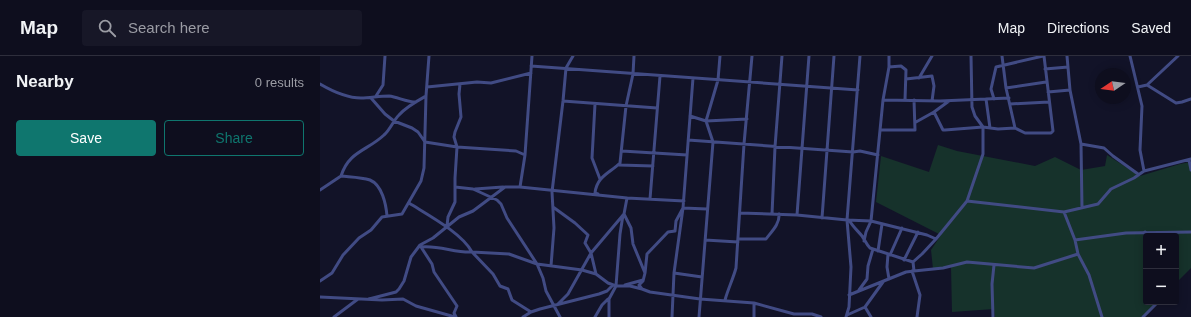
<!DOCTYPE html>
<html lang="en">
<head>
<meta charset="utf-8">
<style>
	body { margin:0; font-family:Helvetica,sans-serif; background:#171727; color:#f1f3f6 }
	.controls { position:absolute; right:12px; bottom:12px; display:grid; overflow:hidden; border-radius:4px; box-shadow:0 2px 10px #0003 }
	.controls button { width:36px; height:36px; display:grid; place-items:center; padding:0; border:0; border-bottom:1px solid #2e2e3c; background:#0e0e1e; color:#f1f3f6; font:20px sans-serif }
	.compass { position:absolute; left:775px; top:12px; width:36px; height:36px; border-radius:50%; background:#0e0e1e; box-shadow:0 2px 10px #0003; rotate:257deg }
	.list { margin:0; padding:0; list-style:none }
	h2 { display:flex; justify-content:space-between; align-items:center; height:52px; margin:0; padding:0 16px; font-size:17px }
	h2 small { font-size:13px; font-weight:400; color:#9b9ca4 }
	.actions { display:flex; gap:8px; padding:12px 16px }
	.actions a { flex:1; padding:9px 0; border:1px solid #0f766e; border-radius:4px; text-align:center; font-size:14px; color:#0f766e }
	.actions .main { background:#0f766e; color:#fff }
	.icon { flex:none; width:22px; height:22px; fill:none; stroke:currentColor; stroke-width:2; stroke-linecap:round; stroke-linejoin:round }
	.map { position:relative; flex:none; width:871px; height:261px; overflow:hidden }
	header { display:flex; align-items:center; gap:24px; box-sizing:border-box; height:56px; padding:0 20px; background:#0e0e1e; border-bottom:1px solid #2e2e3c }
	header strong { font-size:19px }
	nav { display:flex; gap:22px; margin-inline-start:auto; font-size:14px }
	.search { width:280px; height:36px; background:#171727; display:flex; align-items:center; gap:10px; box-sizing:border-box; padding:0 14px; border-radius:4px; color:#9b9ca4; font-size:15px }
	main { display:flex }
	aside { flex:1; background:#0e0e1e }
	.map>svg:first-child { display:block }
</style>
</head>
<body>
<header>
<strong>Map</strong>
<div class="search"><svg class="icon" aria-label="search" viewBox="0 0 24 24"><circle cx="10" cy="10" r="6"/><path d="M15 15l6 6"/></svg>Search here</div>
<nav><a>Map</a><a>Directions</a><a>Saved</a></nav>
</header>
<main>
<aside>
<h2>Nearby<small>0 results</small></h2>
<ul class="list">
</ul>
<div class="actions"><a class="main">Save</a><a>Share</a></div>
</aside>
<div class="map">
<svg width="871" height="261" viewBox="0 0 871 261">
	<rect width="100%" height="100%" fill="#121328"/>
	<path fill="#16322b" d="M618,89L637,95L715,110L735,101L761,114L785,110L787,99L820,120L860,108L871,106V212L856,227V180H826V246H839L821,261H675L674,253L632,256L631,211L613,213L611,194L621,179L556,146L561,100L609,116Z"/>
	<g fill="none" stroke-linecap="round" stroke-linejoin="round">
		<path stroke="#414b84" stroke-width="3" d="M682,0L686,32L695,72
			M747,0L750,34L761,88L762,152
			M810,0L822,50L820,94L824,115
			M211,10L538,34
			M569,11L581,10L586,14L585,44
			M725,13L748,11
			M599,22L612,0
			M586,23L612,20L614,30L612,45
			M0,28C12,35 26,42 41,42C50,42 59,40 69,40C78,41 86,46 96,46
			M827,29L856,47L862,46L871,43
			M107,31L157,26L171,27L211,17
			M818,31L827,29L858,0
			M686,32L726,26
			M728,36L750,34
			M56,40L63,29L65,0
			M51,42L65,58L74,65L92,72L98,76L105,86L137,91L196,95L205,99
			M666,43L670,72
			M674,43L671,33L676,11L723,0
			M563,44L620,45L689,42
			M243,45L337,52
			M275,48L272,102L280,123
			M690,48L729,46
			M614,56L629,45
			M370,60L386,65L427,63
			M596,66L614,56L623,74H625L663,71L678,73L695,72L705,77H731L733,75L724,0
			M561,74H595L594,44
			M368,84L533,96L540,95L558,99
			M761,88L784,92L793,100L818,118
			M302,95L367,99
			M869,104L871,114
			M299,109L333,110
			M21,120C30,121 41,121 50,124C62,129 66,148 67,160
			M135,131L153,133L177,144L181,148L187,162L217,208L223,222L226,235L240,261
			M200,131L205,99L212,0
			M155,133L183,131
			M0,134L21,120C29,95 47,95 64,79C70,74 73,65 79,59C86,51 97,45 106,40L109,0
			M278,138L275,137C277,120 290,117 300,107L306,50L313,18L314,0
			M307,142L304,158L311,172L313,188L325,217L323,225L319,229L322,233L330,236L380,243L434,247L474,258H492L501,261
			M330,143L340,20
			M647,145L744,156L778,148L791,133L814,122L824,115L871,103
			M89,147C108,159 142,177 152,196L189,198L217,208L262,214L276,218L288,227L296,230H310L322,233
			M233,151L255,167L268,179L265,187L271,197L276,218
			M744,156L755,184L758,198L769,219L782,261
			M420,157L477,159L527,164L551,165L607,179L616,183
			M452,158L455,91L462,0
			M477,159L489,0
			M502,162L514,0
			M529,164C533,171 538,175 542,180C545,184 546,188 550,192L593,206
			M127,170L128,161L135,146V122L137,91L134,81L135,76L141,61L139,38L140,28
			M825,176L826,196
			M418,183H446C451,176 460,168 459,158
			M385,184L418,186
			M755,184L806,177L871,176
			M544,185L546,176L551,165L563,44L569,11V0
			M101,191C119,189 135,197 152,196L173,218L180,230L188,233L192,244L211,256
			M101,191L112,208L114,216L137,250L134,257L136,261
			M558,195L562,168
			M568,198L567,211L569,223
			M570,199L582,172
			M584,204L598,176
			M231,210L234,172L232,136L243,45L246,12L253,0
			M592,215L600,239L597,261
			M594,215L623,212L647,206L714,212L758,198
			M325,217L327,198L348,176L355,175L356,165L363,152L387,153
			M354,217L382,221
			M0,225L12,217L23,199L39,182L51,174L62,161L82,158L101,125L104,112L106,40
			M305,229L323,224
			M539,234L547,223L548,210L553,193
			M529,239L586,216L594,215L593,206L602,198L616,183L647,145L663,98V71L655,60L652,51L651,0
			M0,241L62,244L83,243L96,250L135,261
			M49,243L76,236L79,233L84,225L91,201L100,189L113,182L139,161L153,155L185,131H200L307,142L364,145
			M405,244C408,233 413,223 416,212L424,88L432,0
			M238,248L248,238L271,197L304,158
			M545,251L551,261
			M527,259L545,251L563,226
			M14,261L38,243
			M203,261L211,256L220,253L279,238L287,235L293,229
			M275,261L282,249L288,243
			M289,261V243L296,230L300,178L303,159
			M352,261L354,217L363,152L373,22
			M379,261L393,86L386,65L398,24L400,0
			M434,261V247
			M526,261L529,251L531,211L527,164L540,0
			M673,261L672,228L674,209
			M823,261L838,246"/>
	</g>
</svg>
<div class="controls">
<button>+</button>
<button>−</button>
</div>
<svg class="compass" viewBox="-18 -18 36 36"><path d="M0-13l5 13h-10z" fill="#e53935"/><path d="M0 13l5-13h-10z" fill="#9b9ca4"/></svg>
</div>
</main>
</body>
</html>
